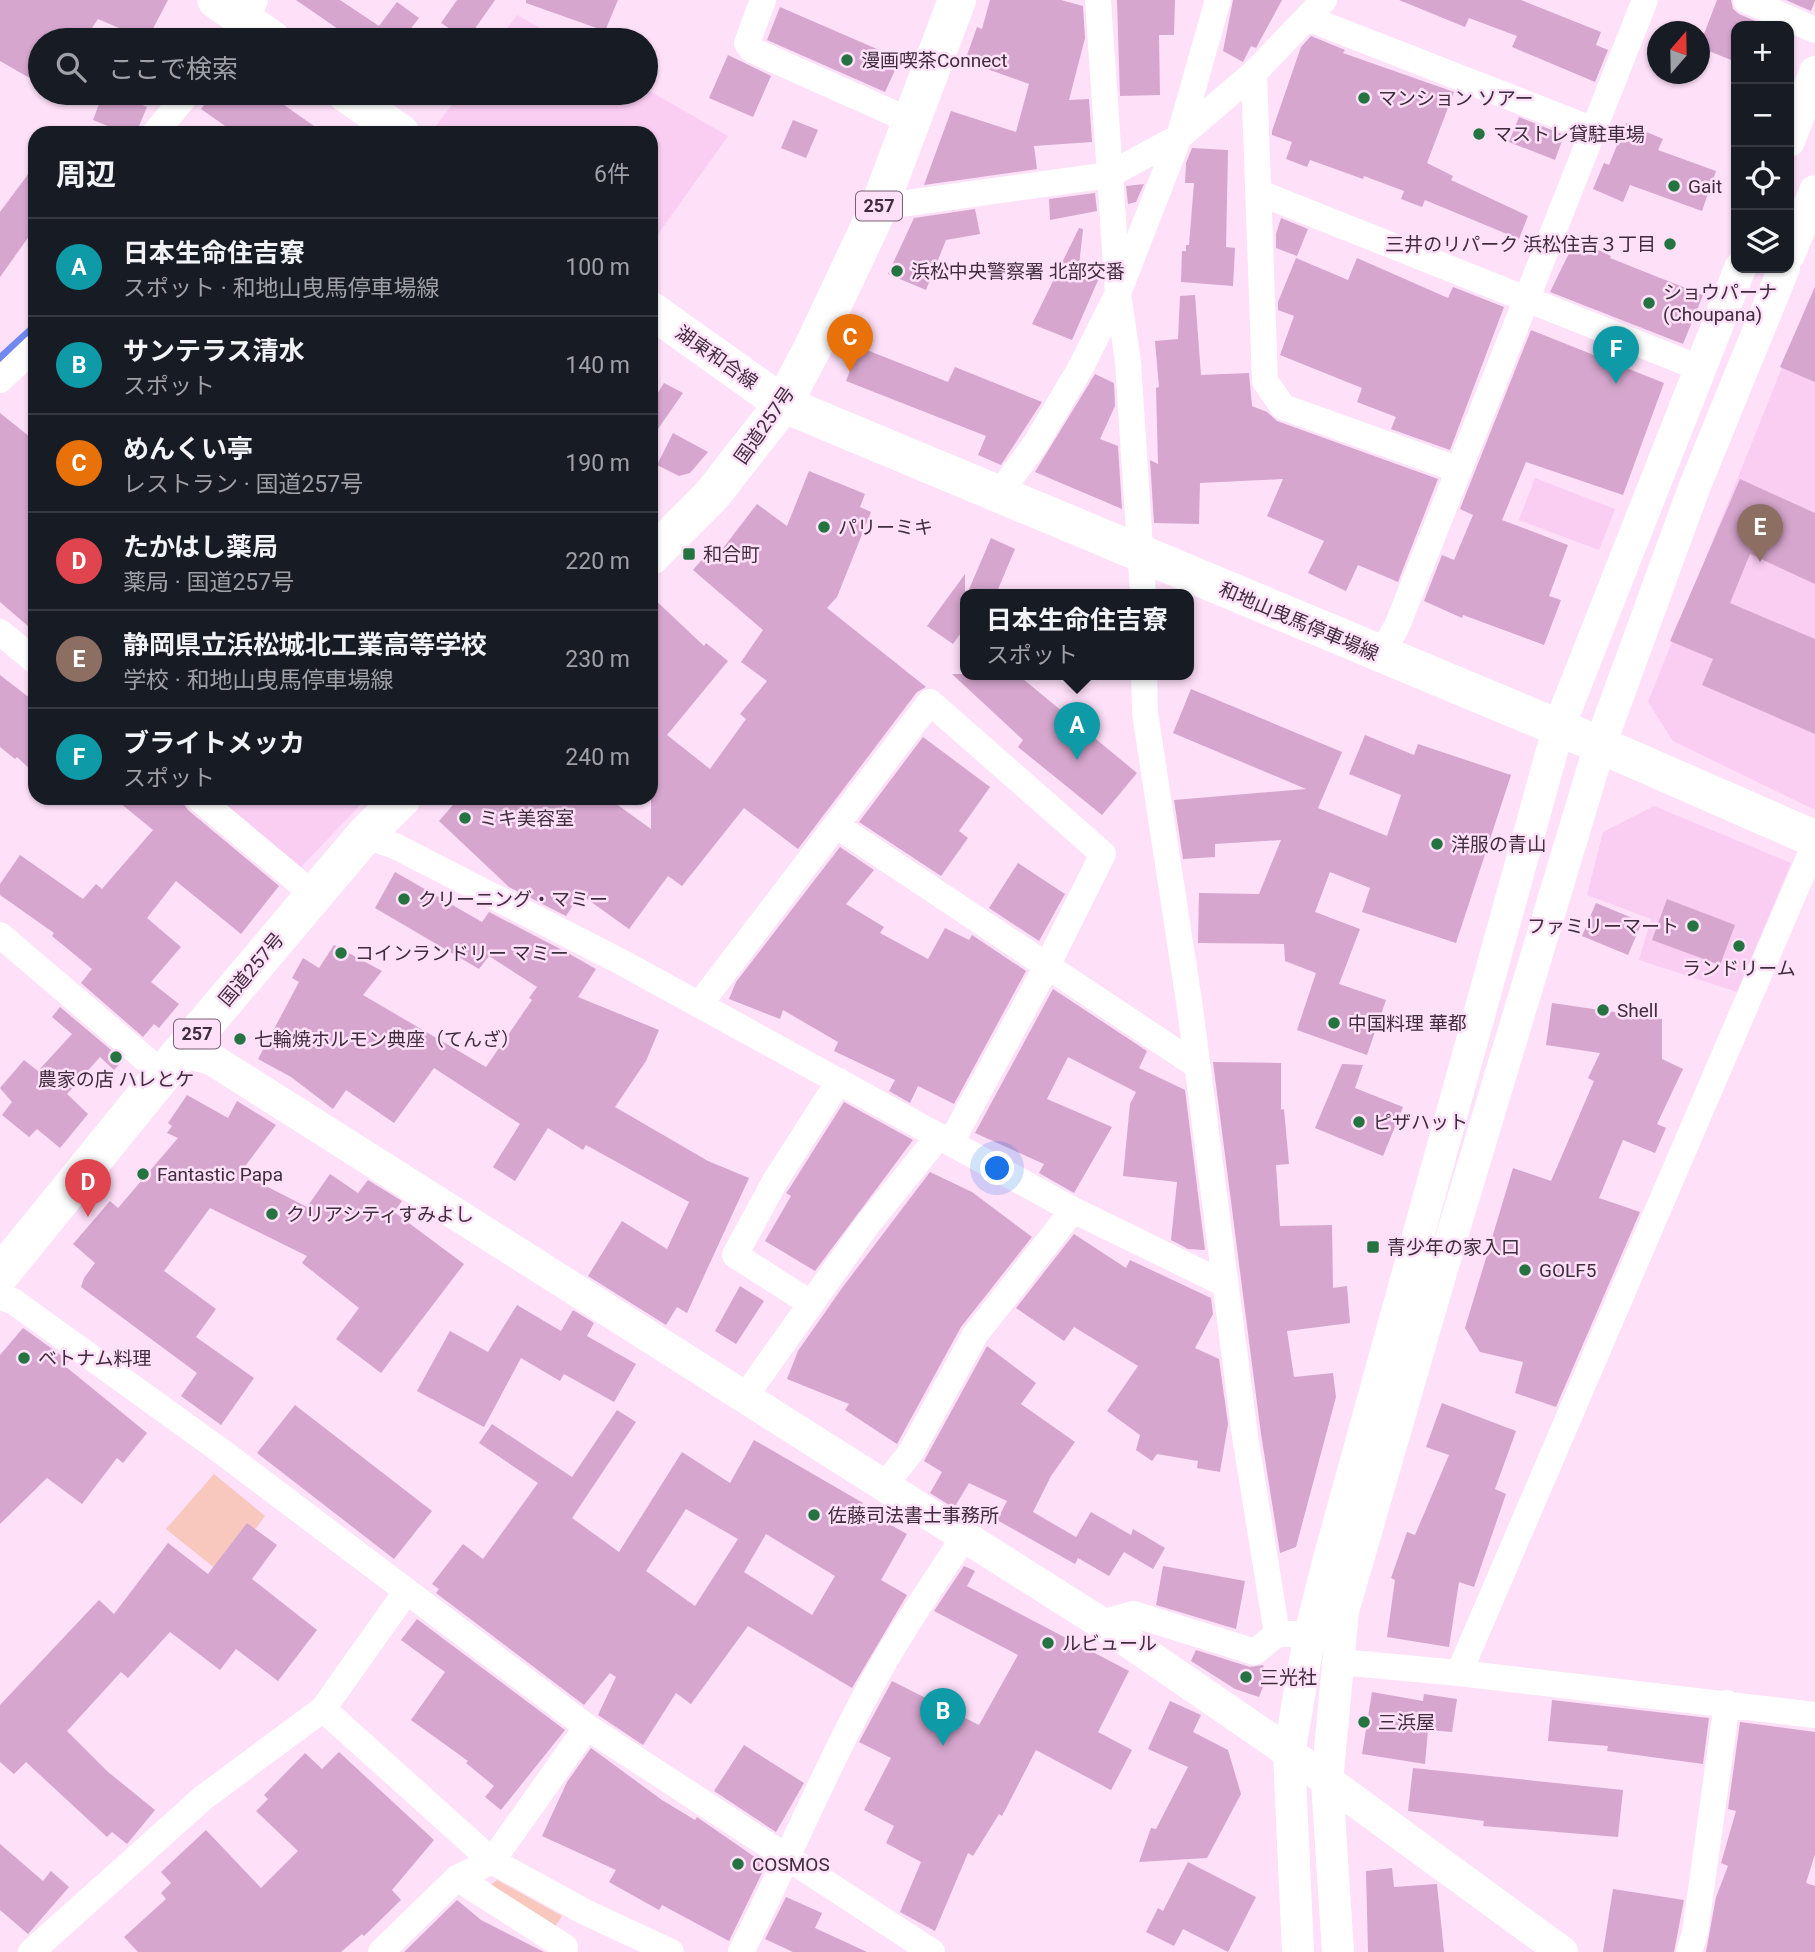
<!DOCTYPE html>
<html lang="ja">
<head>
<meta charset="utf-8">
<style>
	body { margin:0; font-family:Roboto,"Noto Sans JP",sans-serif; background:#242831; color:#f1f3f6 }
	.controls { position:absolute; right:21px; top:21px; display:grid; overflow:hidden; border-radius:14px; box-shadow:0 2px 5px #0004 }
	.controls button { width:63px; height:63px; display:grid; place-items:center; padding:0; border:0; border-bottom:2px solid #363941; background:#171b24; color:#f1f3f6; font:35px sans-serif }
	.compass { position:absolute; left:1647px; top:21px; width:63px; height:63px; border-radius:50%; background:#171b24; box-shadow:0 2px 5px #0004; rotate:20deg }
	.you { position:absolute; left:998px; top:1169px; width:24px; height:24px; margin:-18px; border:5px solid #fff; border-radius:50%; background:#1a73e8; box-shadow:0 0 0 10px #1a73e833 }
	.badge { display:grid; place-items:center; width:46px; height:46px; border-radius:50%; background:#db2777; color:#fff; font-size:23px; font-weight:700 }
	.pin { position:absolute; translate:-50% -58px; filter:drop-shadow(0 2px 4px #0008) }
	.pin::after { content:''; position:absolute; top:37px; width:24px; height:21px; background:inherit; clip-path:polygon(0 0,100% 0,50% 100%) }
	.popup { position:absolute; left:960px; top:589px; width:234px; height:91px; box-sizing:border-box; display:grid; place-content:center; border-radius:14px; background:#171b24; filter:drop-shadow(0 2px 5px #0005); font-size:23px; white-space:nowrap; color:#9ea1a6 }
	.popup b { font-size:26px; color:#f1f3f6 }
	.popup::after { content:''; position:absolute; left:50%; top:100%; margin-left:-14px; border:14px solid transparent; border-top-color:#171b24 }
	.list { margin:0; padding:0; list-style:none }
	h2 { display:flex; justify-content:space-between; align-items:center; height:91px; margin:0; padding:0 28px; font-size:30px }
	h2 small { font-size:23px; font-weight:400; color:#9ea1a6 }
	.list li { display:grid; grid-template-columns:46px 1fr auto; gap:21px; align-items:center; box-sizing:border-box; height:98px; padding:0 28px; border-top:2px solid #363941 }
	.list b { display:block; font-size:26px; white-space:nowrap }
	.list p { margin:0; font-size:23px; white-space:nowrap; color:#9ea1a6 }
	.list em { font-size:23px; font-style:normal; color:#9ea1a6 }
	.icon { flex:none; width:38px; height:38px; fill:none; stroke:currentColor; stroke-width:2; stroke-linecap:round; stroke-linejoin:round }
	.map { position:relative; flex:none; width:1815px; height:1952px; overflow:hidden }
	.search { position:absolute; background:#171b24; box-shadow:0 2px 5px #0004; left:28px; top:28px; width:630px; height:77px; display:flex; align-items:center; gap:18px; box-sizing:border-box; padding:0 24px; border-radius:38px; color:#9ea1a6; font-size:26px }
	.panel { position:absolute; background:#171b24; box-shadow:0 2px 5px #0004; left:28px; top:126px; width:630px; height:679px; border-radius:21px }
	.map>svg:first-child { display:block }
</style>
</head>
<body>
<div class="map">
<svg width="1815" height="1952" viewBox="0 0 1815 1952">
	<rect width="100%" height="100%" fill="#fee0f9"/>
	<path fill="#facdf3" d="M517,15L562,40H499Z
		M646,89L728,136L651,244V133H446L436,126L461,93H646Z
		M1815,285V810L1673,741L1648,702Z
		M1535,478L1615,509L1599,550L1519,520Z
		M208,798H367L301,867L290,866Z
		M1654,806L1791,863L1737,992L1639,960L1651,919L1587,895L1603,832Z"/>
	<path fill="#f8c8be" d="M214,1474L265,1516L222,1574L166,1529Z
		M497,1880L562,1916L553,1930L487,1888Z"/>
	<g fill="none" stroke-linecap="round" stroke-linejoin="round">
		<path stroke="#7088f0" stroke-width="9" d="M0,359L35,327"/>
	</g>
	<path fill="#d6a6ce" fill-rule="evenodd" d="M0,0H168L147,40L98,19L84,40H40V84L0,61Z
		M296,0H340L379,26L397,2L419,18L402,40H354Z
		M457,0H495L467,40L441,23Z
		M526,0H618L605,31L526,3Z
		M990,0H1061L1083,6L1085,38L1069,100L1089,99L1092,142L1034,146L1037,169L924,185L951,111L1016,132L1029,84L965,61L977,27L982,29Z
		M1117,0H1175L1174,35H1159L1160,95L1120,96Z
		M1233,0H1282L1256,48L1251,46L1243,62L1223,51Z
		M1399,0H1521L1601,32L1596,45L1608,50L1595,82L1512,47L1517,36L1469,18L1465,27Z
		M1717,0H1731L1733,9L1739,14L1767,26H1736V62L1699,47Z
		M1786,0H1815V1L1811,11Z
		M780,7L900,59L885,92L767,40Z
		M1311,36L1345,50L1343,53L1454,92L1427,163L1453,176L1451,180L1528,216L1519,239L1425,200L1422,207L1401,199L1404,191L1364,176L1363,179L1310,160L1307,167L1286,159L1292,142L1272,135V131L1301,47Z
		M728,55L771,76L753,117L709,98Z
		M103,93H115L147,107L136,133H125L93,120Z
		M213,93H267L324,133H235L201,109Z
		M1519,117L1564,135L1555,160L1509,142Z
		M793,120L818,130L806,158L781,148Z
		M1626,123L1663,139L1658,150L1716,171L1702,211L1630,185L1623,202L1593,189L1604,163L1609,165Z
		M1192,148L1228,150L1226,247L1235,248L1233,286L1181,282L1182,251H1186V245H1189L1194,183H1185L1186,163Z
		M35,165V228L0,277V212Z
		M1144,184L1136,202L1128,204L1126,186Z
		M1095,193L1097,211L1050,220L1049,199Z
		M975,209L980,234L946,240L926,290L888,274L914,218Z
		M1281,218L1308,229L1297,256L1276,248V234Z
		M1079,228L1083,229L1078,275L1099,278L1072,340L1032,324Z
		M1576,239L1611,256L1610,258L1703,295L1683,344L1550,292Z
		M1296,258L1348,280L1357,258L1448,298L1453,287L1504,307L1450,450L1391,429L1396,417L1357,402L1362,388L1280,355L1294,316L1278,310V302Z
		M1815,287V382L1780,367Z
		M1195,295L1201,375L1249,373L1252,406L1267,412L1277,421L1438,479L1398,582L1358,565L1346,591L1308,573L1324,541L1267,516L1283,479L1200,483L1199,524L1154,523L1150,460L1158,464L1156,388L1159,387L1155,341L1178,339L1180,296Z
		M1531,330L1664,383L1623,495L1526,462L1502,520L1568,545L1549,596L1561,600L1544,645L1463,615L1462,618L1424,601L1442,555L1454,560L1473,515L1460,509Z
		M859,347L948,382L955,367L1042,402L1001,465L978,455L986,436L846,381Z
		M1095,374L1114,383L1115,406L1100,439L1118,446L1122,509L1035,472Z
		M664,383L683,393L651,439V404Z
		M0,413L35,441V632L0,602Z
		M673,433L708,452L690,473L679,476L657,465Z
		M809,471L865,494L860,507L871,512L837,597L827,608L926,687L917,692L798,849L744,808L682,886L668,876L629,929L580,894L566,916L509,887L439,821L459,798H608L651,829V596L704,646L706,643L728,661L667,735L710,769L746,719L740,714L767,681L741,662L763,630L693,570L710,550L717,556L757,504L787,526Z
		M1740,479L1815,513V584L1750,554L1730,603L1815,639V734L1702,685L1713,659L1670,641Z
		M991,538L1015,549L996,594H967Z
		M965,574V627L953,644L927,626Z
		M952,674H1017L1137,773L1102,815L1018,747L1023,740Z
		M0,675L35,702V774L17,757L15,759L0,747Z
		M1191,689L1342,752L1318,808L1387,836L1401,795L1349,774L1365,735L1414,755L1418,744L1511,775L1456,943L1362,912L1370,888L1330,872L1315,912L1360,929L1339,984L1386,1000L1367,1055L1297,1030L1316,973L1285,961L1284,944L1198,943L1199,893L1259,894L1281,840L1215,844V857L1183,859L1174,800L1306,789L1173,733Z
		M923,737L990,787L959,831L968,838L941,876L859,822Z
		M114,798H179L188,810L279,886L241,934L176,881L147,918L181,947L151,982L179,1004L159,1028L154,1024L143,1037L81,983L92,969L52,936L54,933L0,895V884L20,855L83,899L96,884L102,889L153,830Z
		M840,847L874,870L846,904L884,927L880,933L928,959L945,928L969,940L972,935L1026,971L954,1104L918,1086L910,1103L889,1091L895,1080L834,1051L838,1042L783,1010L780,1019L729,999L736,982Z
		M1018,863L1065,894L1039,941L989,908Z
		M395,872L482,922L489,912L566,952L596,969L578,997L659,1030L646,1061L615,1107L708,1161L749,1178L687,1313L677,1307L666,1325L588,1276L622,1221L667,1249L689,1202L586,1145L583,1150L548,1128L515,1181L493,1167L520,1124L434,1068L394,1123L346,1090L333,1109L291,1077L258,1059L299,982L292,978L303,958L319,968L334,945L382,971L363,995L486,1067L532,1000L529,998L537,987L489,956L479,969L375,908Z
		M1667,899L1735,925L1720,965L1652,940Z
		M1596,903L1642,922L1628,955L1582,936Z
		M1053,989L1147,1051L1139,1068L1185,1090L1205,1250L1188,1249L1171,1240L1177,1182L1123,1176L1130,1104L1136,1092L1068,1057L1047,1099L1112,1127L1074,1193L1039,1173L1044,1164L975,1133Z
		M1552,1003L1662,1019V1059L1683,1069L1657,1124L1666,1128L1655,1153L1623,1140L1599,1198L1640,1212L1556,1407L1515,1393L1523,1362L1480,1352L1465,1328L1513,1168L1551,1181L1594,1081L1588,1078L1600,1053L1546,1045Z
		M60,1007L123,1060L114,1070L100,1057L67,1094L88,1114L60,1148L37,1129L29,1137L2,1115L12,1102L0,1088L24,1060L38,1071L72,1034L52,1017Z
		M1213,1062L1281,1063V1110L1284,1109L1289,1164L1276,1165L1280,1226L1332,1225L1333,1288L1347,1286L1350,1323L1287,1331L1294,1377L1333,1373L1336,1397L1296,1547L1280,1553L1261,1434Z
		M1342,1064L1363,1065L1355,1088L1403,1107L1383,1156L1315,1128Z
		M187,1095L228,1118L237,1101L276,1125L240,1173L307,1207L330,1174L358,1193L368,1180L402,1201L394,1212L464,1264L381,1373L336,1339L359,1308L302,1263L307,1256L210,1208L164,1271L216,1309L196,1337L254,1378L221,1425L181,1396L197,1373L81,1287L84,1278L95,1263L73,1244L110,1201L118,1208L178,1138L167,1133L172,1126L168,1123Z
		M844,1102L913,1140L815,1271L765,1241L791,1196L786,1193L789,1189Z
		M930,1172L972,1192L1032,1237L961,1327L897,1444L845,1410L849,1404L787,1379L798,1351L842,1288Z
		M1074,1234L1126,1268L1130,1260L1211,1298L1213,1314L1195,1348L1219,1359L1228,1424L1220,1472L1197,1468L1198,1461L1157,1454L1152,1461L1136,1450L1140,1435L1107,1411L1138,1366L1074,1327L1064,1341L1016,1308Z
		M740,1286L764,1301L736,1344L715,1331Z
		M517,1305L561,1331L573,1310L594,1323L587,1336L636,1364L614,1402L564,1374L560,1381L521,1358L484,1427L417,1391L450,1331L488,1352Z
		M23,1328L69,1361L65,1366L147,1433L123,1463L117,1458L82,1504L47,1478L0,1524V1355Z
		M987,1346L1036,1383L1021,1404L1075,1442L1051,1476L1033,1512L1076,1537L1091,1512L1131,1535L1133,1529L1165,1548L1153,1569L1124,1552L1109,1576L1078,1558L1075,1564L997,1520L1007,1501L969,1483L954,1508L930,1493L942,1472L924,1461Z
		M1442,1403L1516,1431L1495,1489L1506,1494L1474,1587L1459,1582L1449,1647L1387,1637L1395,1580L1391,1578L1407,1532L1415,1535L1449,1455L1426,1447Z
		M295,1405L432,1511L394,1559L257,1453Z
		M617,1410L636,1422L572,1518L619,1552L682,1452L730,1483L754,1440L863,1503L860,1508L907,1534L881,1580L907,1595L852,1688L748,1626L691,1704L676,1693L643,1745L598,1715L616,1677L610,1673L584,1705L436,1593L439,1589L432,1584L463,1544L483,1559L538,1483L479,1443L492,1424L572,1477ZM686,1509L738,1539L695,1606L646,1571ZM766,1534L835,1576L812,1615L744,1572Z
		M247,1523L277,1545L252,1579L317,1630L278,1681L236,1649L220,1670L170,1632L128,1678L121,1672L67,1731L108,1772L155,1810L127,1844L112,1832L107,1837L26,1762L14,1774L0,1762V1705L99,1600L114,1614L168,1543L208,1574Z
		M964,1566L975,1571L967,1586L1129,1671L1098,1732L1132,1750L1111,1790L1036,1750L1002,1816L999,1814L973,1856L968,1853L935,1931L900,1912L921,1862L886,1843L894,1826L864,1810L891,1758L859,1742L892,1681L979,1725L1018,1655L934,1611Z
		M1163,1566L1245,1581L1236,1629L1156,1605Z
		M417,1619L565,1730L501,1810L485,1797L494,1786L466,1763L468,1761L411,1720L445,1672L401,1640Z
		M1196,1650L1250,1667L1263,1665L1267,1677L1259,1697L1235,1689L1191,1661Z
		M1372,1692L1423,1701L1424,1694L1457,1699L1452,1732L1428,1730L1425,1764L1362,1754Z
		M1552,1700L1709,1718L1703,1764L1607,1751L1608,1746L1548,1741Z
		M1170,1701L1201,1715L1193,1732L1228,1750L1241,1794L1207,1858L1139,1862L1151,1828L1156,1829L1188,1767L1148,1749Z
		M1740,1722L1815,1732V1854L1806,1883L1815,1886V1952H1706L1716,1897L1728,1866L1721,1863L1736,1811L1728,1809Z
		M744,1745L804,1783L776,1832L714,1791Z
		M591,1748L662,1800L695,1820L697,1817L766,1865L729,1941L662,1905L659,1910L609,1882L616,1870L542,1836L567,1782Z
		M339,1752L434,1840L392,1890L401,1900L364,1936L362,1934L341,1952H138L124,1937L166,1899L161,1893L171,1883L161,1872L206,1830L261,1888L298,1851L256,1811L268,1799L264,1795L305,1753L322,1769Z
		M1413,1768L1623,1790L1618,1837L1483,1826L1484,1821L1408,1811Z
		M0,1844L43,1881L51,1871L69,1887L28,1934L0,1910Z
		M1188,1862L1256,1897L1228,1952L1183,1929L1174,1946L1146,1932L1158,1908L1163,1911Z
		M1392,1868L1394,1887L1437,1884L1444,1952H1368L1366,1871Z
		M1613,1889L1684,1900L1674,1952H1603Z
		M786,1897L822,1913L815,1928L867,1952H793L765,1939Z
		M457,1900L481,1920L544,1952H404Z"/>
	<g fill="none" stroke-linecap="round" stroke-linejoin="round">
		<path stroke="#fff" stroke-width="26" d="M763,0L747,43L752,50L913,122
			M1098,0L1118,293L1128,362L1143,594
			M1746,0L1815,30
			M1307,18L1594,130
			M231,40L246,21L255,0
			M1254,73L1265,381L1283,407L1459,470
			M155,133L188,93
			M1260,193L1702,369
			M879,207L1109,175L1179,137L1254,73L1324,0
			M0,380L35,347
			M999,494L1036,443L1081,367L1118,293L1179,137L1218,0
			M0,632L35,661
			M1380,656L1397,626L1645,0
			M1144,674L1145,713L1190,1008L1245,1436L1277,1634
			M198,798L314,895
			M837,826L1196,1065
			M364,836L395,846L625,964L1073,1210L1225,1284
			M1815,844L1459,1673L1815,1715
			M0,935L163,1074
			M699,1005L930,702L1103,854L1047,966L951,1142
			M0,1297L13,1301L221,1451L587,1727L932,1952
			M810,1303L735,1255L775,1181L839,1081
			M744,1398L867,1225L939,1136
			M884,1486L911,1452L975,1335L1073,1210
			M406,1592L323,1709L492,1861L585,1912L671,1952
			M1101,1623L1133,1614L1255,1652L1277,1634H1294
			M1340,1662L1459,1673
			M565,1947L457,1878L492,1861L587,1727
			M31,1952L203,1798L323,1709
			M381,1952L457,1878
			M741,1952C790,1856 830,1757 883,1664C908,1620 937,1579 964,1537
			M1689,1952L1695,1933L1727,1703"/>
		<path stroke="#fff" stroke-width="32" d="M1789,141L1815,72
			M1789,255L1815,191
			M182,1051L213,1060L1101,1623L1270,1739L1562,1952
			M1298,1952L1289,1754L1309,1638L1330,1555L1558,729L1740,268
			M1338,1952L1327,1782L1343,1611L1442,1269L1600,745L1694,488L1784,268"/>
		<path stroke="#fff" stroke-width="37" d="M216,0L273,40
			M345,93L401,133
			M651,310L783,404L1600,745L1815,839"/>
		<path stroke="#fff" stroke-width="38" d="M651,556L712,495L783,404L812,349L879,207L957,0
			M0,1275L163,1074L364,836L402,798"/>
	</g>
	<g fill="#267342" stroke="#fee0f9" stroke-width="2.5">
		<circle cx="847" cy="60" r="7"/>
		<circle cx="1364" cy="98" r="7"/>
		<circle cx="1479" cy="134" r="7"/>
		<circle cx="1674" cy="186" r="7"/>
		<circle cx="1670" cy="244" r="7"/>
		<circle cx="897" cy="271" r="7"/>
		<circle cx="1649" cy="303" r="7"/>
		<circle cx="824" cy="527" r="7"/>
		<rect x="682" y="547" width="14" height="14" rx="3.5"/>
		<circle cx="465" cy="818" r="7"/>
		<circle cx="1437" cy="844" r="7"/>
		<circle cx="404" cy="899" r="7"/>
		<circle cx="1693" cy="926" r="7"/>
		<circle cx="1739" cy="946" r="7"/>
		<circle cx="341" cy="953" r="7"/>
		<circle cx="1603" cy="1010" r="7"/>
		<circle cx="1334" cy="1023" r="7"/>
		<circle cx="240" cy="1039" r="7"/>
		<circle cx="116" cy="1057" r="7"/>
		<circle cx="1359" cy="1122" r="7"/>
		<circle cx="143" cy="1174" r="7"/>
		<circle cx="272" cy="1214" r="7"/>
		<rect x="1366" y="1240" width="14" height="14" rx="3.5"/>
		<circle cx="1525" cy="1270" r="7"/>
		<circle cx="24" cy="1358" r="7"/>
		<circle cx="814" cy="1515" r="7"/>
		<circle cx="1048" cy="1643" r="7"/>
		<circle cx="1246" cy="1677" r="7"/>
		<circle cx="1364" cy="1722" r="7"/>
		<circle cx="738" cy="1864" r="7"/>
	</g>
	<g text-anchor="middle" stroke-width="5" stroke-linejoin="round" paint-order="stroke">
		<g fill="#fee0f9" stroke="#786275" stroke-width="2">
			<rect x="856" y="191.5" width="46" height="29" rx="5"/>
			<rect x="174" y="1019.5" width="46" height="29" rx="5"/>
		</g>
		<g font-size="18" font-weight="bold" fill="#3f2c3c">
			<text x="879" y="212">257</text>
			<text x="197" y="1040">257</text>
		</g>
		<g font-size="19" fill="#3f2c3c" stroke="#fee0f9" text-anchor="start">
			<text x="861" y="67">漫画喫茶Connect</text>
			<text x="1378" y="105">マンション ソアー</text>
			<text x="1493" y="141">マストレ貸駐車場</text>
			<text x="1688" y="193">Gait</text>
			<text x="1656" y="251" text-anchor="end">三井のリパーク 浜松住吉３丁目</text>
			<text x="911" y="278">浜松中央警察署 北部交番</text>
			<text x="1663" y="299">ショウパーナ<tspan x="1663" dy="22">(Choupana)</tspan></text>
			<text x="838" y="534">パリーミキ</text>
			<text x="703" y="561">和合町</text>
			<text x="479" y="825">ミキ美容室</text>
			<text x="1451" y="851">洋服の青山</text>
			<text x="418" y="906">クリーニング・マミー</text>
			<text x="1679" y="933" text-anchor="end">ファミリーマート</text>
			<text x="355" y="960">コインランドリー マミー</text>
			<text x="1739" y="975" text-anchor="middle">ランドリーム</text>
			<text x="1617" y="1017">Shell</text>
			<text x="1348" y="1030">中国料理 華都</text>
			<text x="254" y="1046">七輪焼ホルモン典座（てんざ）</text>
			<text x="116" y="1086" text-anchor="middle">農家の店 ハレとケ</text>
			<text x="1373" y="1129">ピザハット</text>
			<text x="157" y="1181">Fantastic Papa</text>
			<text x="286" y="1221">クリアシティすみよし</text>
			<text x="1387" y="1254">青少年の家入口</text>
			<text x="1539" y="1277">GOLF5</text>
			<text x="38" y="1365">ベトナム料理</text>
			<text x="828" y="1522">佐藤司法書士事務所</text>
			<text x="1062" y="1650">ルビュール</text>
			<text x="1260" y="1684">三光社</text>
			<text x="1378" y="1729">三浜屋</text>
			<text x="752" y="1871">COSMOS</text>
		</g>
		<g font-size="19" fill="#3f2c3c" stroke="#fee0f9">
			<text transform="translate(717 357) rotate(35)" y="7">湖東和合線</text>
			<text transform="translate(764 425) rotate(-55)" y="7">国道257号</text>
			<text transform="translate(1299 621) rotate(23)" y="7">和地山曳馬停車場線</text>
			<text transform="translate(251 969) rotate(-50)" y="7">国道257号</text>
		</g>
	</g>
</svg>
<div class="controls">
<button>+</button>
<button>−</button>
<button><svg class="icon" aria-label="locate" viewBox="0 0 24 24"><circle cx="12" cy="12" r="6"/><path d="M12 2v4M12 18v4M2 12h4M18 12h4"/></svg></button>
<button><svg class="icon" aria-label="layers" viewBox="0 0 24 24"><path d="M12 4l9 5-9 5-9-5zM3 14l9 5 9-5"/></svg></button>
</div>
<svg class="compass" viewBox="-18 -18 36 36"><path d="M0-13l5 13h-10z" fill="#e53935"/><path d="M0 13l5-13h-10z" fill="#9ea1a6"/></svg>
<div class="you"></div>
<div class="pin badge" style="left:1077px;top:760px;background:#0f9aa8">A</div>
<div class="popup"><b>日本生命住吉寮</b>スポット</div>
<div class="pin badge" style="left:943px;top:1746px;background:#0f9aa8">B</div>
<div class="pin badge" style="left:850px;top:372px;background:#e8710a">C</div>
<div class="pin badge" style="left:88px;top:1217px;background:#e0444e">D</div>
<div class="pin badge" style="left:1760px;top:562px;background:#8d6e63">E</div>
<div class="pin badge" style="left:1616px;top:384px;background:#0f9aa8">F</div>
<div class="search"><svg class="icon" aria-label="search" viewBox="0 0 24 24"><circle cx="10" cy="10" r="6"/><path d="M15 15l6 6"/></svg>ここで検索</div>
<section class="panel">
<h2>周辺<small>6件</small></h2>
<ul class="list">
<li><span class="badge" style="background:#0f9aa8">A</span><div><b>日本生命住吉寮</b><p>スポット · 和地山曳馬停車場線</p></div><em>100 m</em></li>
<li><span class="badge" style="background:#0f9aa8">B</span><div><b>サンテラス清水</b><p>スポット</p></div><em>140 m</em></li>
<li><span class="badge" style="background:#e8710a">C</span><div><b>めんくい亭</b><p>レストラン · 国道257号</p></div><em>190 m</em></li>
<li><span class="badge" style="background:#e0444e">D</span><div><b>たかはし薬局</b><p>薬局 · 国道257号</p></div><em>220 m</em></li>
<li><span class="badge" style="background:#8d6e63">E</span><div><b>静岡県立浜松城北工業高等学校</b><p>学校 · 和地山曳馬停車場線</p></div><em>230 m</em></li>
<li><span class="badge" style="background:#0f9aa8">F</span><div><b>ブライトメッカ</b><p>スポット</p></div><em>240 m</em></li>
</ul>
</section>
</div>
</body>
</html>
